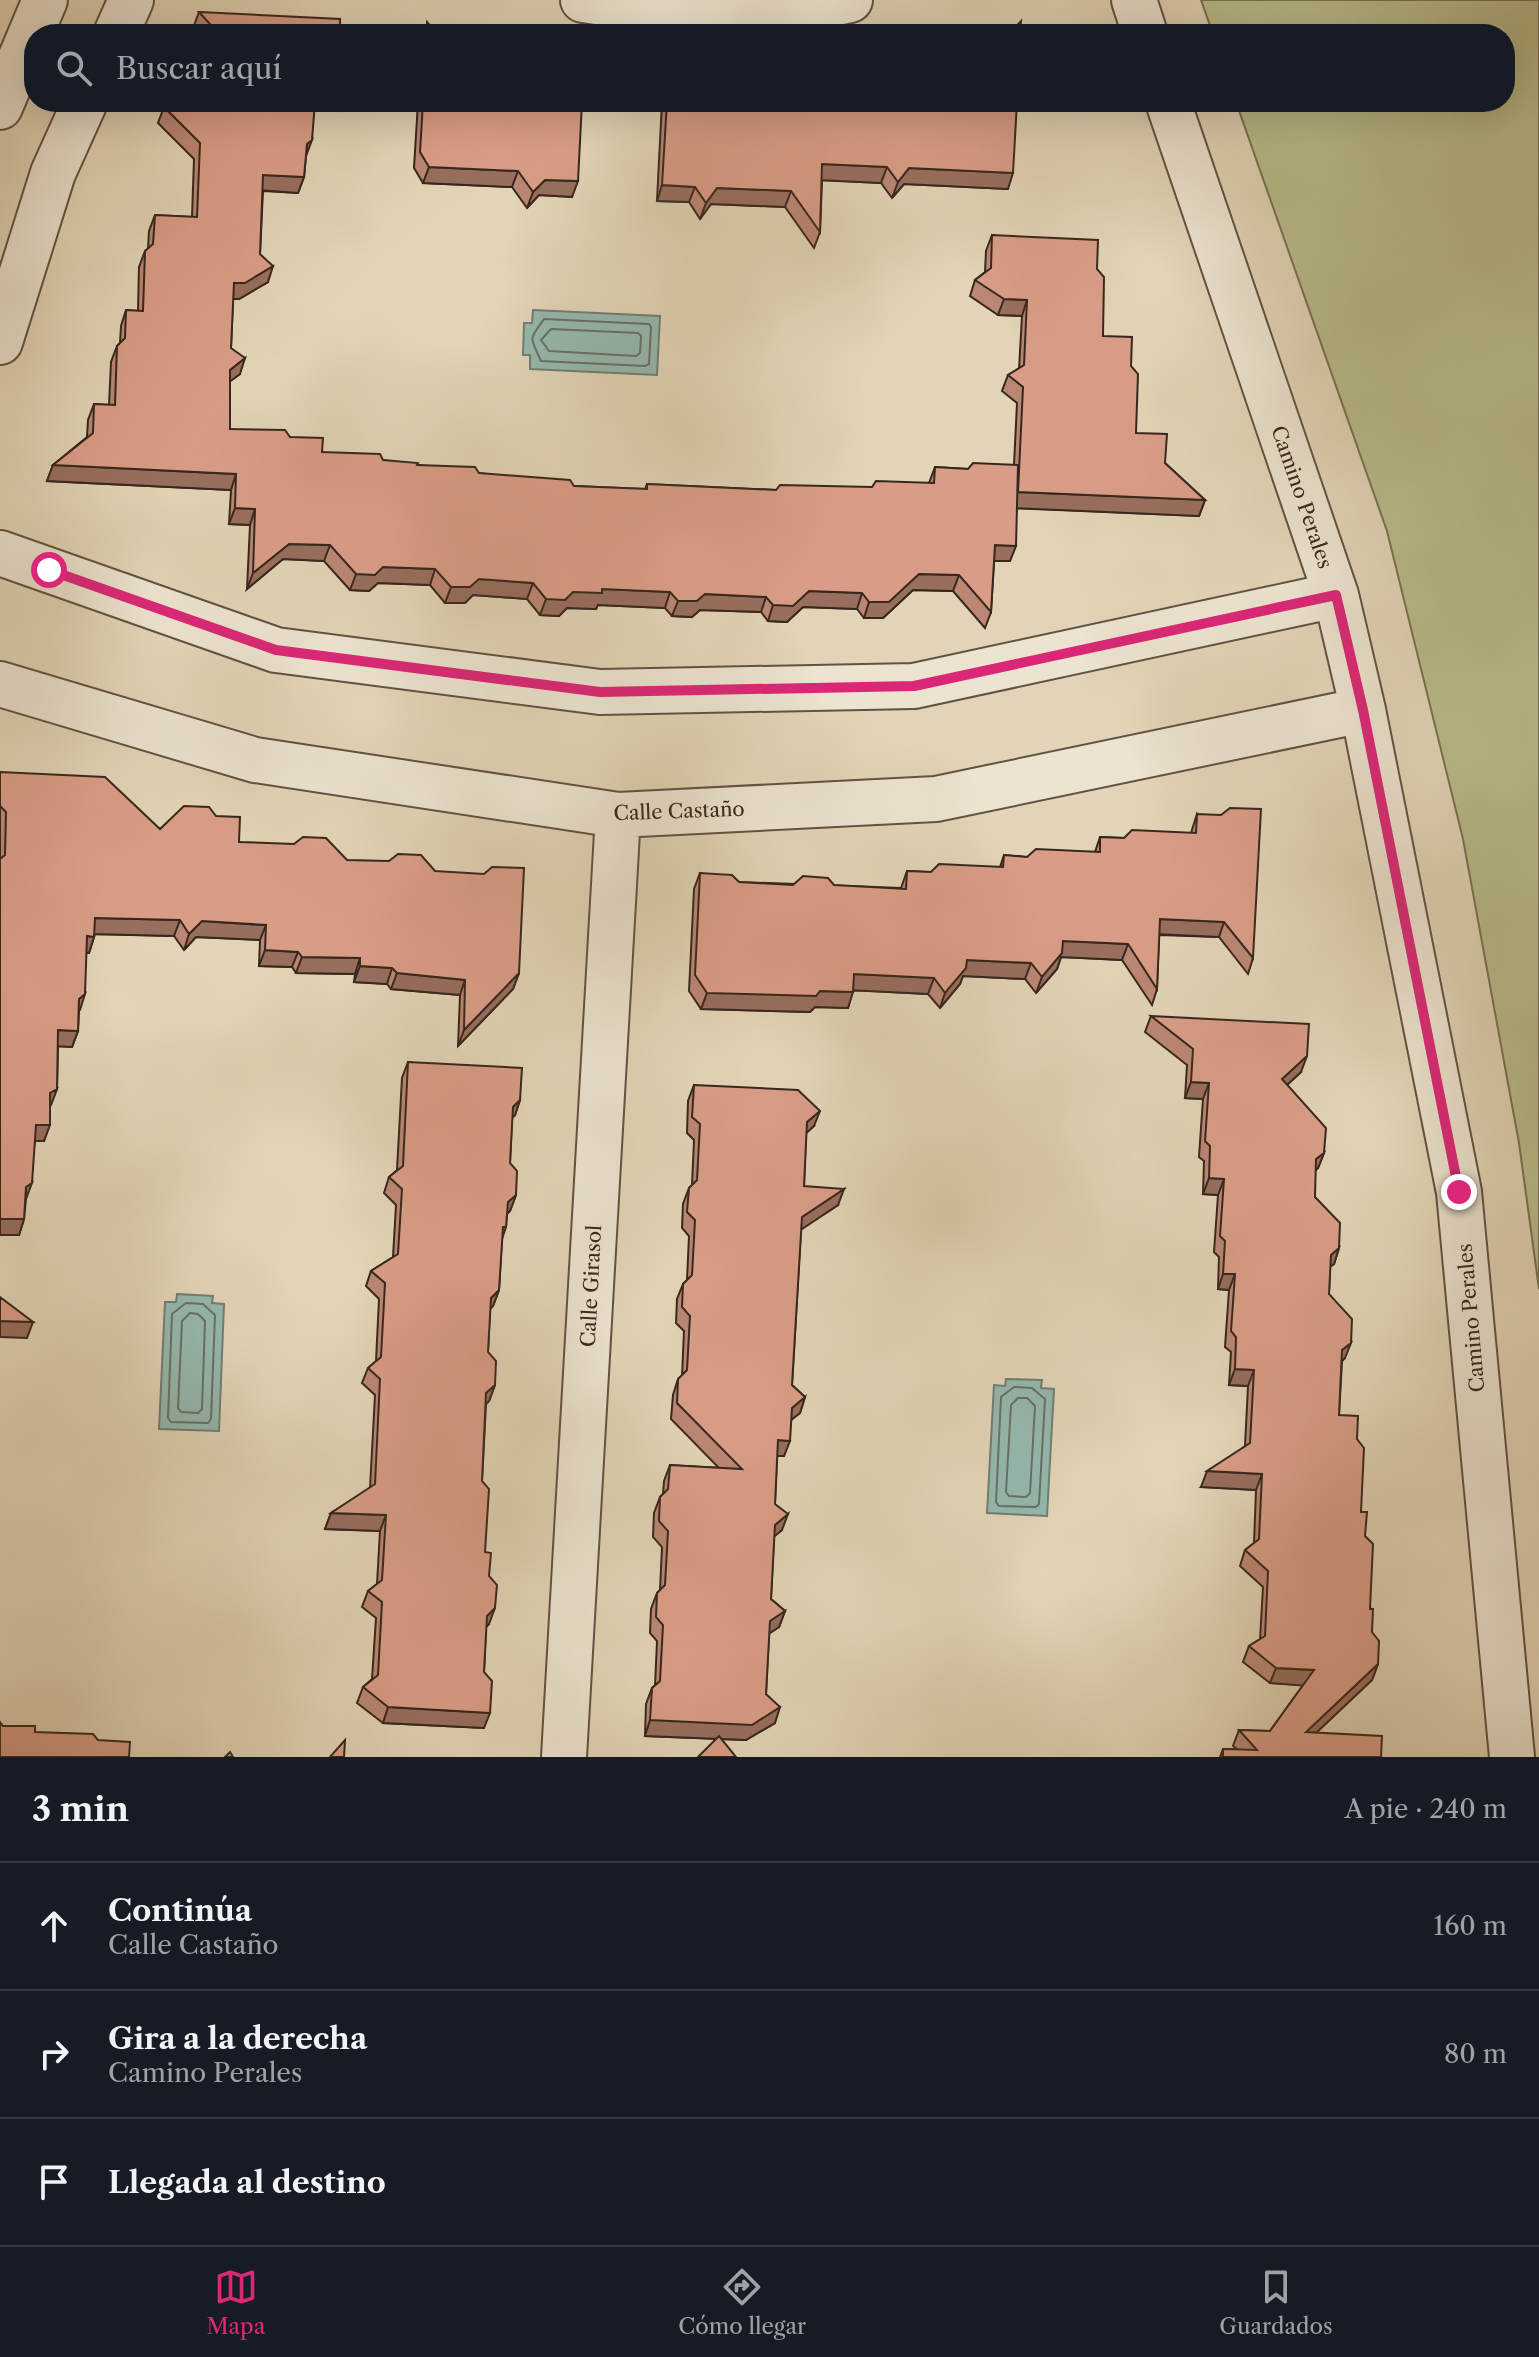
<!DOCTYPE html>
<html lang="es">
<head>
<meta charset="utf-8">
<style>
	body { margin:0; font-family:"Libre Caslon Text",serif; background:#242831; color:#f1f3f6 }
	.stop { position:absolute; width:24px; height:24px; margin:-18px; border:6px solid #db2777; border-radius:50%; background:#fff }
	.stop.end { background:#db2777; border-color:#fff; box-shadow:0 2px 8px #0008 }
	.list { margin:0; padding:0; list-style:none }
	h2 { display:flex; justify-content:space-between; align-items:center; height:104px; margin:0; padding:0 32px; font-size:34px }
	h2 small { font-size:26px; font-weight:400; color:#9ea1a6 }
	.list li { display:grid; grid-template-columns:52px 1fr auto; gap:24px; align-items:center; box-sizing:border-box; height:128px; padding:0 32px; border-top:2px solid #363941 }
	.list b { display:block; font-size:30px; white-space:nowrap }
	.list p { margin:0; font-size:26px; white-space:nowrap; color:#9ea1a6 }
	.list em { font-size:26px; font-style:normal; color:#9ea1a6 }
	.icon { flex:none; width:44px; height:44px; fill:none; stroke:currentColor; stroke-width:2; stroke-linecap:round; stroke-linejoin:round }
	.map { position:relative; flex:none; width:1539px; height:1757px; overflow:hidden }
	.search { position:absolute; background:#171b24; box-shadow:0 8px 32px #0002; left:24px; right:24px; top:24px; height:88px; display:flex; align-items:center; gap:20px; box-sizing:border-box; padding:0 28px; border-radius:32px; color:#9ea1a6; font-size:30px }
	.sheet { height:488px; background:#171b24 }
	nav { display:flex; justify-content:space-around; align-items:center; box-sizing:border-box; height:112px; border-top:2px solid #363941; background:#171b24; font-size:22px; color:#9ea1a6 }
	nav a { display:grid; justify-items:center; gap:4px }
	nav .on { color:#db2777 }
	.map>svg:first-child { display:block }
</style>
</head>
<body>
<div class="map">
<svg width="1539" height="1757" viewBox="0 0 1539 1757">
	<rect width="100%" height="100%" fill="#e2d4b6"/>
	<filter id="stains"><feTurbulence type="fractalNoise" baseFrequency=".0025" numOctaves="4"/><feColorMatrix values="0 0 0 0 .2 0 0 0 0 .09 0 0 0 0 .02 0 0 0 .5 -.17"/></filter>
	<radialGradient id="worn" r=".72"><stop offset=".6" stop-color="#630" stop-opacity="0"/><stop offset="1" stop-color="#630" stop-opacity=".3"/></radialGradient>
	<path fill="#b8bb8a" stroke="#787154" stroke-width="2" d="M1201,0H1539V1289L1519,1143L1463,839L1387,531L1236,102H1505V34H1213Z"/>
	<path fill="#95b8ae" stroke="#707e74" stroke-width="2" d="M533,310L660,316L657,375L530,369V355H523L524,323H532Z
		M177,1294L213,1296L212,1303L224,1304L219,1431L159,1429L165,1302H176Z
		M1006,1379L1042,1380L1041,1388L1054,1389L1047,1516L987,1513L994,1385L1005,1386Z"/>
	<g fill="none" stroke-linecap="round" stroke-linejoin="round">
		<path stroke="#667066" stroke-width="2" d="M544,319L649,324L651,327L649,364L645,366L541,361C530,336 528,341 544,319Z
			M551,329L638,333L641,336L640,353L636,356L549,351L541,340Z
			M186,1303L203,1304L215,1315L211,1419L208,1423L171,1422L168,1418L172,1314Z
			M190,1313L198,1314L205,1321L202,1409L198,1413L181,1412L178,1408L182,1321Z
			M1014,1387L1032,1388L1045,1399L1039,1504L1036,1507L999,1506L996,1502L1001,1397Z
			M1018,1398H1027L1035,1406L1030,1493L1026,1497L1009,1496L1006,1492L1011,1405Z"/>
		<defs>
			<path id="minor" d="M583,0L631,7L832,4L850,0
				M1134,0L1145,34
				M116,34L131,0
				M1168,102L1336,595L1363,710L1459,1192L1512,1757
				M0,107L45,0
				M0,342L53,173L85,102
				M0,553L276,650L600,692L914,686L1336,595
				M0,684L255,760L618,815L936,799L1363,710
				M564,1757L618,815"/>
		</defs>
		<use href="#minor" stroke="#625243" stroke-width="48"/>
		<use href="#minor" stroke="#ece3d0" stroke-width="44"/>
	</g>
	<path fill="#bb8774" stroke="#38271d" stroke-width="2" d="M199,12L340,28L346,34H199L193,28Z
		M224,102H315L306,156L304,177L298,193L263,191L260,254L268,282L239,299H233L231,348L240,374L230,381V429L290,437L322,452L574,486L645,489L647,484L776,490L872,487L929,483L935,467L968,469L1014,465L1017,403L1002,391L1008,375L1019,369L1022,316L998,315L970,296L975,280L985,272L986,251L992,235L1097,269L1103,336L1131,366L1136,433L1165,463L1205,500L1199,516L1017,508L1010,561H994L991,612L985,628L953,591L913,590L883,618H864L857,609L803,607L787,622L768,621L761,612L700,610L692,617L672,616L665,608L598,605L596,609L567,608L559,616L540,615L527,599L473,595L465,603H445L430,585L378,583L369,591L350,590L324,561L283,559L247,589L250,525L229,524L231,490L47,481L53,465L87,437L88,420L94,404L109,405L111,362L117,346L120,343L121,326L126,310L138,311L139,267L145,251L148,249L149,231L155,215L192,217L194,159L158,123L164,107L224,109Z
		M418,102H582L572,197L539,195L527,208L512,187L423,183L414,168Z
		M662,102H1017L1008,189L904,184L892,198L881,183L822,180L820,232L814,248L785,207L711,204L700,219L689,202L657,201Z
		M0,772L160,829L347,860L519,973L513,989L458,1046L460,995L391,989L387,984L354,982L355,974L296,973L292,967L259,966L260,940L196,937L184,950L174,936L95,934L89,953H86L79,1011L78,1031L72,1047L58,1046L57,1089L50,1105L44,1141H35L26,1199L24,1219L19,1235H0Z
		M1197,814L1253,958L1248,974L1219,937L1159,935L1157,989L1152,1005L1122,960L1061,957L1057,969L1036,993L1025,979L963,976L960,984L940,1008L928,994L853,990L848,1008L815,1007L810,1012L701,1009L689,991L694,889L700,873L739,882L901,888L907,871L931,872L1000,867L1004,855L1027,857L1095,852L1100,837L1124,838L1191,833Z
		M1151,1016L1301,1072L1287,1085L1324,1153L1318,1168L1315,1171V1197L1339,1248L1334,1264L1330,1266L1329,1294L1345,1358L1342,1361L1339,1415L1357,1439L1361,1512L1365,1536L1372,1632L1378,1664L1372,1680L1316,1733L1381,1757H1220L1223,1749H1237L1233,1746L1239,1730L1270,1731L1303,1685L1270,1683L1243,1662L1249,1646L1260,1639L1263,1587L1240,1566L1245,1550L1254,1543L1256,1490L1201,1487L1245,1446L1248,1386L1229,1385L1231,1352L1225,1347L1229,1290L1218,1289L1219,1257L1214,1252L1218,1195L1203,1194L1204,1161L1199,1157L1203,1099L1185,1098L1187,1065L1145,1032Z
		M408,1062L520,1100L515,1115L512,1118L510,1163L516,1195L510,1211L507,1214L506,1227L502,1239L499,1290L493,1306L490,1309L488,1352L495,1385L489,1401L486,1404L482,1481L485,1552L489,1576V1624L486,1627L484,1672V1728L383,1723L357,1703L363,1687L372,1679L376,1618L362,1607L368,1591L377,1584L380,1531L325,1529L331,1513L370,1488L375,1395L362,1383L368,1368L376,1361L379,1299L366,1286L371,1271L393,1257L396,1205L384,1193L389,1177L397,1170L402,1078Z
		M694,1085L814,1126L806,1133L804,1186L838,1205L801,1229L792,1385L805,1397L800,1413L791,1420L784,1456H777L775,1504L782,1530L774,1536L771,1599L785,1611L779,1627L769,1633L766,1694L775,1723L746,1740L645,1736L646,1704L652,1688L655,1686L657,1641L650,1633L651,1609L657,1593L660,1590L662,1547L653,1537L654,1513L660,1497L663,1494L664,1481L670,1465L719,1468L671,1419L673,1395L678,1379L682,1376L684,1331L676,1323L677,1299L683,1284L687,1280L689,1236L682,1228L683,1204L689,1188L692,1185L694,1140L687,1133L688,1101Z"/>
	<path fill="#986e5e" stroke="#38271d" stroke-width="2" d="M312,140L306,156L307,144Z
		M822,164L887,167L881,183L817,180Z
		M429,167L518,171L512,187L423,183Z
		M909,168L1013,173L1008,189L904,184L892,198L898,182Z
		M263,175L304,177L298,193L258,190Z
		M545,180L578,181L572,197L539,195L527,208L533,192Z
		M662,185L695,187L689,202L657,201Z
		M717,188L791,191L785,207L711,204L700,219L706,203Z
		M273,266L268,282L239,299H228L234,283Z
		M1004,299L1027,300L1022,316L998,315Z
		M245,358L240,374L224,386L230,370Z
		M53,465L236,474L231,490L47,481Z
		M1018,492L1205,500L1199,516L1012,508Z
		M235,508L255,509L250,525L229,524Z
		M289,544L330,545L324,561L283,559L247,589L253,573Z
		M995,545L1016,546L1010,561H989Z
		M383,567L435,569L430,585L378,583L369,591L350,590L356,574Z
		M919,574L959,575L953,591L913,590L883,618H864L869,602Z
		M479,579L533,583L527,599L473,595L465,603H445L451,587Z
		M602,589L670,592L665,608L598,605L596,609L567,608L559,616L540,615L546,599L573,592Z
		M809,591L862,593L857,609L803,607L787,622L768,621L773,605Z
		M705,594L766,597L761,612L700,610L692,617L672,616L678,601Z
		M95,918L180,920L174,936L90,934Z
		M1160,919L1224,922L1219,937L1154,934Z
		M202,921L266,925L260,940L196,937L184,950L189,934Z
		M87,936L94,937L89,953L81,952Z
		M1063,941L1128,944L1122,960L1061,957L1057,969L1036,993L1042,977Z
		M265,950L298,952L292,967L259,966Z
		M302,957L360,958L355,974L296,973Z
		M967,960L1031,963L1025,979L963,976L960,984L940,1008L945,993Z
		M360,966L392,968L387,984L354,982Z
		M397,973L465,980L460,995L391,989Z
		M519,973L513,989L458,1046L464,1030Z
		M854,974L934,978L928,994L848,990Z
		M820,991L853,992L848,1008L815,1007L810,1012L701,1009L707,993Z
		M85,994L80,1010L73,1015L79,999Z
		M58,1030L78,1031L72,1047L53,1046Z
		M1307,1056L1301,1072L1276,1095L1282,1079Z
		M1191,1082L1209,1083L1203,1099L1185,1098Z
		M57,1089L51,1105L45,1109L50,1093Z
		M520,1100L515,1115L507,1123L513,1107Z
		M820,1111L814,1126L801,1138L807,1122Z
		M36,1125H50L44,1141H30Z
		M1324,1153L1318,1168L1310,1175L1316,1159Z
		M1209,1178L1224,1179L1218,1195L1203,1194Z
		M32,1183L26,1199V1187Z
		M844,1189L838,1205L796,1233L802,1217Z
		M516,1195L510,1211L502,1218L508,1202Z
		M0,1219H24L19,1235H0Z
		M1339,1248L1334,1264L1325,1270L1331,1255Z
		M1223,1274H1235L1229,1290L1218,1289Z
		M499,1290L493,1306L485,1314L491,1298Z
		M0,1321L33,1322L27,1338L0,1337Z
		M1351,1343L1345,1358L1337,1366L1342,1350Z
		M1235,1369L1254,1370L1248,1386L1229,1385Z
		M495,1385L489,1401L481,1409L486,1393Z
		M805,1397L800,1413L786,1424L792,1408Z
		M778,1440L790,1441L784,1456H772Z
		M1207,1471L1262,1474L1256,1490L1201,1487Z
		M331,1513L386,1515L380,1531L325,1529Z
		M788,1514L782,1530L769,1541L775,1525Z
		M495,1608L489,1624L481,1632L487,1616Z
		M785,1611L779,1627L764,1637L770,1621Z
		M1378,1664L1372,1680L1300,1748L1306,1732Z
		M1276,1668L1314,1670L1308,1686L1270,1683Z
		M388,1707L490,1713L484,1728L383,1723Z
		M780,1707L775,1723L746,1740L645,1736L650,1720Z"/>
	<path fill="#d99d87" stroke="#38271d" stroke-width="2" d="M199,12L340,19V28L346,33V34H219Z
		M1021,21L1020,34H1009Z
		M427,22L437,34H426Z
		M229,102H315L312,140L307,144L304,177L263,175L260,254L273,266L245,283H234L231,348L245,358L230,370V429L285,430L290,437L323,438L322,452L380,454L383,460L418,463L417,465L475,467L479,473L570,480L574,486L647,489V484L776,490L780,485L872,487L876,481L934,483L935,467L968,469L973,463L1018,465L1016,546L995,545L991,612L959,575L919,574L889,602H869L862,593L809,591L793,606L773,605L766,597L705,594L697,601H678L670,592L602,589V593L573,592L565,600L546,599L533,583L479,579L470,587H451L435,569L383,567L375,575L356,574L330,545L289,544L253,573L255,509L235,508L236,474L53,465L93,433L94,404L115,405L117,346L125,338L126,310L143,311L145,251L153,244L155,215L197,217L200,143L164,107L229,110Z
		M423,102H582L578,181L545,180L533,192L518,171L429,167L420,152Z
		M667,102H1017L1013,173L909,168L898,182L887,167L822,164L820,232L791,191L717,188L706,203L695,187L662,185Z
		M992,235L1098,240L1097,269L1104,277L1103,336L1132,337L1131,366L1138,374L1136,433L1167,434L1165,463L1205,500L1018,492L1023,387L1008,375L1024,365L1027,300L1004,299L975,280L991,268Z
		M0,772L105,777L160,829L184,806L209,807L216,816L240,817L239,842L294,844L303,837L326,838L347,860L389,861L398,854L421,855L435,871L484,874L492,867L524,868L519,973L464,1030L465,980L397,973L392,968L360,966V958L302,957L298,952L265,950L266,925L202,921L189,934L180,920L95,918L94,937L87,936L85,994L79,999L78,1031L58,1030L57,1089L50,1093V1125H36L32,1183L26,1187L24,1219H0V859L5,855L6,812L0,806Z
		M1230,808L1261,809L1253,958L1224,922L1160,919L1157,989L1128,944L1063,941L1062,953L1042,977L1031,963L967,960L966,968L945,993L934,978L854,974L853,992L820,991L816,996L707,993L695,975L700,873L732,875L739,882L793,885L803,876L828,878L834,885L906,889L907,871L931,872L939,864L1003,867L1004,855L1027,857L1036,849L1100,852V837L1124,838L1132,830L1196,833L1197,814L1221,815Z
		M1151,1016L1309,1024L1307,1056L1282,1079L1326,1128L1324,1153L1316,1159L1315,1197L1340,1223L1339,1248L1331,1255L1329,1294L1352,1319L1351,1343L1342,1350L1339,1415L1358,1416L1357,1439L1364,1448L1361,1512H1367L1365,1536L1373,1544L1370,1609H1373L1372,1632L1379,1641L1378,1664L1306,1732L1382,1736L1381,1757H1223V1749L1257,1750L1239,1730L1270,1731L1314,1670L1276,1668L1249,1646L1265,1636L1268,1571L1245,1550L1259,1539L1262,1474L1207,1471L1250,1443L1254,1370L1235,1369L1236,1337L1231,1331L1235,1274H1223L1225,1241L1220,1236L1224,1179L1209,1178L1210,1146L1205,1141L1209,1083L1191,1082L1193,1049Z
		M408,1062L522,1068L520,1100L513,1107L510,1163L517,1171L516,1195L508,1202L506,1227H503L499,1290L491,1298L488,1352L496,1361L495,1385L486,1393L482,1481L489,1489L485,1552L491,1553L489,1576L497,1585L495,1608L487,1616L484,1672L492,1681L490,1713L388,1707L363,1687L378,1675L382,1602L368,1591L382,1580L386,1515L331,1513L375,1484L380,1379L368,1368L381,1357L385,1283L371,1271L398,1254L402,1189L389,1177L403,1166Z
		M694,1085L798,1090L820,1111L807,1122L804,1186L844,1189L802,1217L792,1385L805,1397L792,1408L790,1441L778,1440L775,1504L788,1514L775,1525L771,1599L785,1611L770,1621L766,1694L780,1707L752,1725L650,1720L652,1688L660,1681L663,1625L656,1617L657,1593L665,1585L668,1531L659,1521L660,1497L668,1489L670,1465L742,1469L677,1403L678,1379L687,1370L690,1316L682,1307L683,1284L692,1275L695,1220L687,1212L689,1188L697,1180L700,1124L692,1117Z
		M0,1297L33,1322L0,1321Z
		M0,1722L3,1726H35V1732L93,1734L98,1740L130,1742L129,1757H0Z
		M719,1736L736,1757H698Z
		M345,1740L344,1757H330Z
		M230,1752L233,1757H225Z"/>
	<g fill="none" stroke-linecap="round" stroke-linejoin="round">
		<path stroke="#db2777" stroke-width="10" d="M49,570L276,650L600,692L914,686L1336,595L1363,710L1459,1192"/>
	</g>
	<g text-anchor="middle" stroke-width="6" stroke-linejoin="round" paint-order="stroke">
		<g font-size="20" fill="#38271d" stroke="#ece3d0">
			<text transform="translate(1302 497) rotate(71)" y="7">Camino Perales</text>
			<text transform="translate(679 811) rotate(-2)" y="7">Calle Castaño</text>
			<text transform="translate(591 1286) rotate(-87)" y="7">Calle Girasol</text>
			<text transform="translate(1471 1318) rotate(-95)" y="7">Camino Perales</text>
		</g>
	</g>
	<rect width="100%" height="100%" filter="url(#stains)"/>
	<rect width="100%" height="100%" fill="url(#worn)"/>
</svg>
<div class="stop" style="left:49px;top:570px"></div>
<div class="stop end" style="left:1459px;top:1192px"></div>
<div class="search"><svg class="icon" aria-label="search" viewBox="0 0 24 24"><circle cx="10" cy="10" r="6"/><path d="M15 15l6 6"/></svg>Buscar aquí</div>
</div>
<section class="sheet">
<h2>3 min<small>A pie · 240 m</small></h2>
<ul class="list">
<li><svg class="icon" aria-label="ahead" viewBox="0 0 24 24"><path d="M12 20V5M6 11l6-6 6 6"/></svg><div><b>Continúa</b><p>Calle Castaño</p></div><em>160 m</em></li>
<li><svg class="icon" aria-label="right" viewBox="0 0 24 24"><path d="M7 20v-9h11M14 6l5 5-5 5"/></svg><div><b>Gira a la derecha</b><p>Camino Perales</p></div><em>80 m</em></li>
<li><svg class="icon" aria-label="arrive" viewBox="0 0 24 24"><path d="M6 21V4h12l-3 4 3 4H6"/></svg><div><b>Llegada al destino</b></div></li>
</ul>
</section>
<nav>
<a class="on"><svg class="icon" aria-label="map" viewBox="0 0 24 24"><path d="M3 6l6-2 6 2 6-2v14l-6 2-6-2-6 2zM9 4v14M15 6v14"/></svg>Mapa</a>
<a><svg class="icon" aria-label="directions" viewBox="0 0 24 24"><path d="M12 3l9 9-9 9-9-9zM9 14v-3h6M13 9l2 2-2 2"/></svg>Cómo llegar</a>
<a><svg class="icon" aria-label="saved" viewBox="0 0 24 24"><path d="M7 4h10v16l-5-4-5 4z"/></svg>Guardados</a>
</nav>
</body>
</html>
